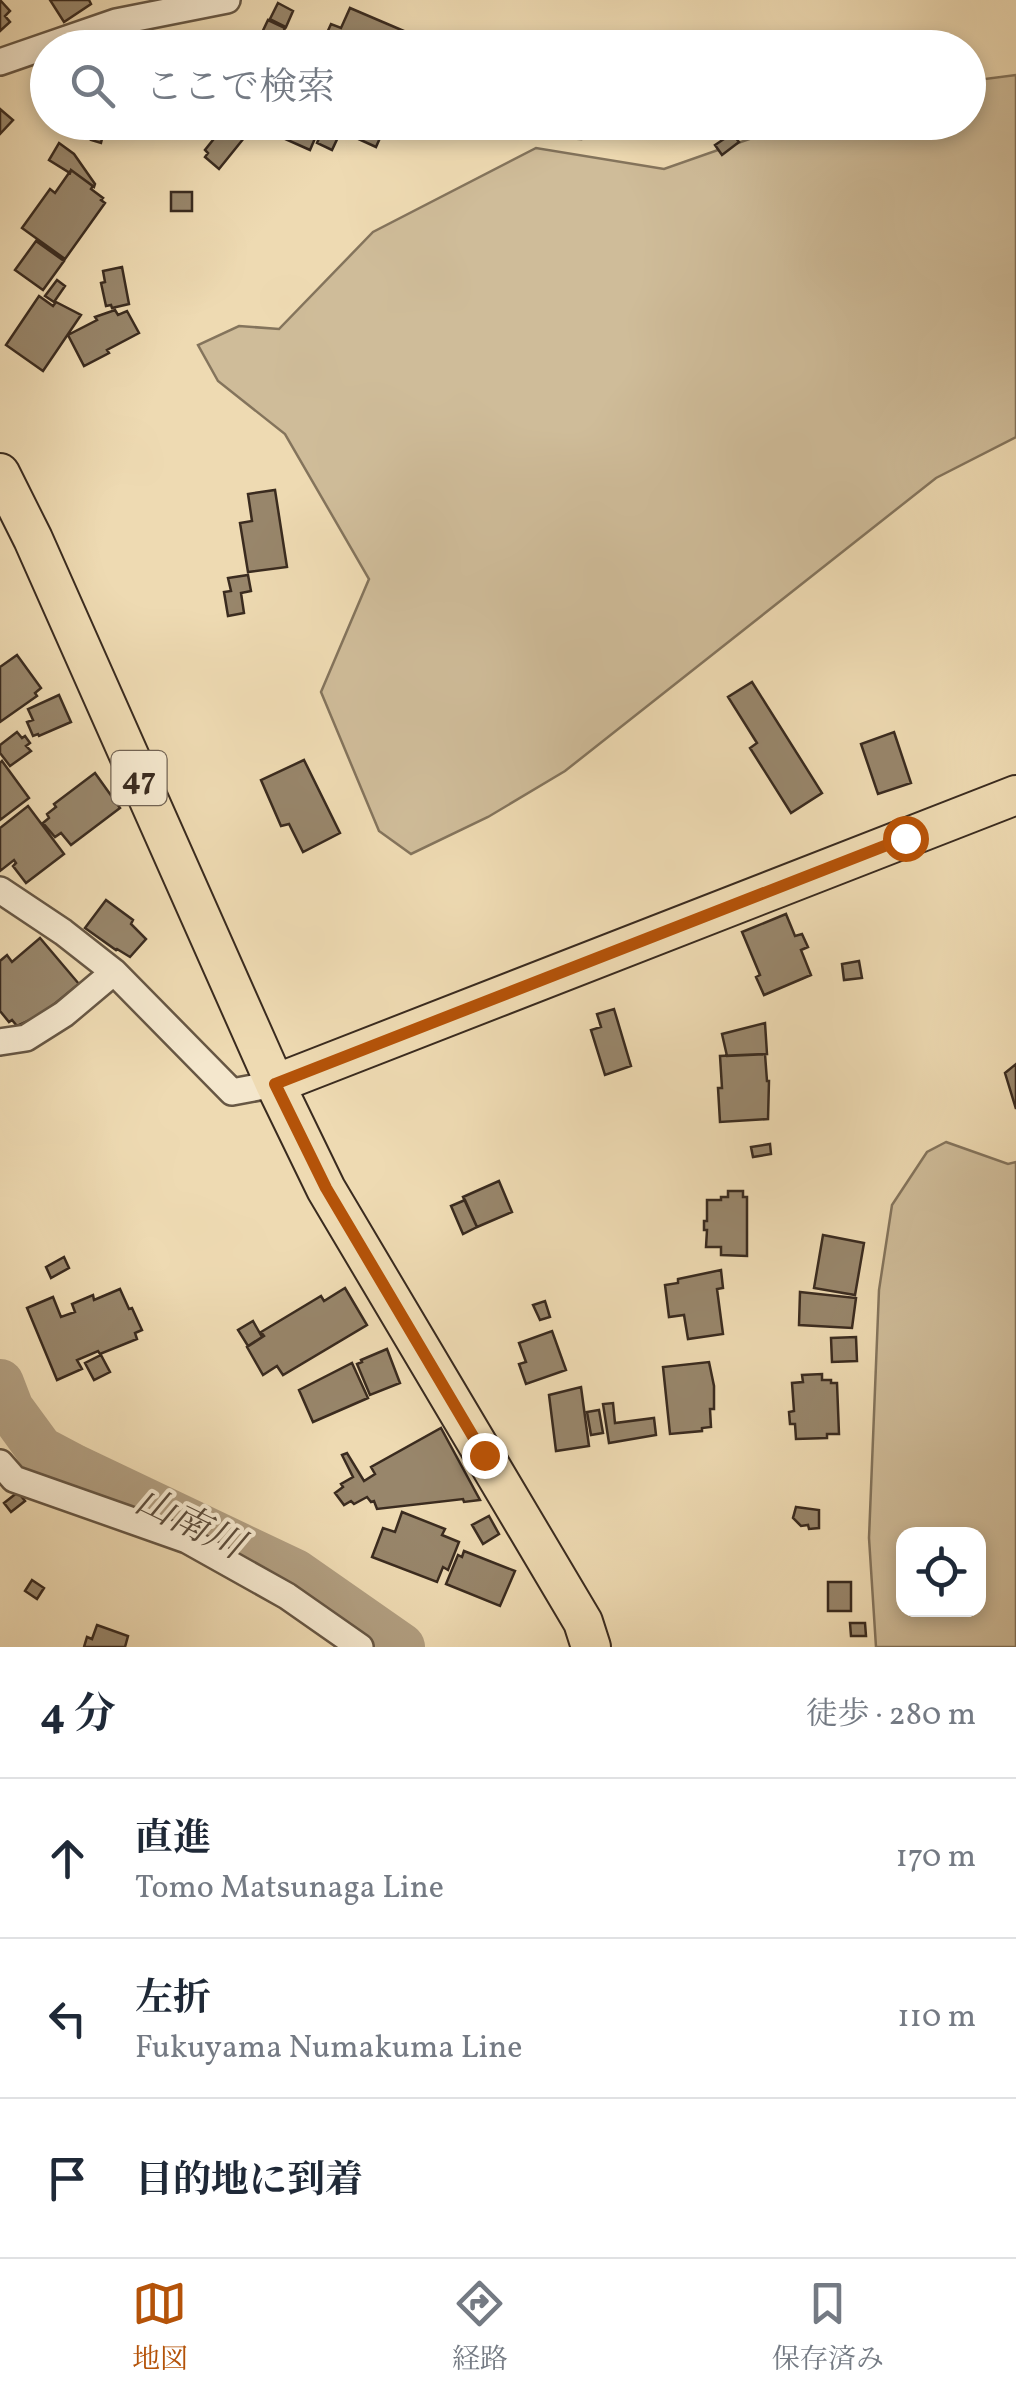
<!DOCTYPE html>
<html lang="ja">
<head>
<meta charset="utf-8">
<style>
	body { margin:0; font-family:Vollkorn,"Noto Serif JP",serif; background:#f2f2f3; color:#1f2937 }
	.controls { position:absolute; right:30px; bottom:30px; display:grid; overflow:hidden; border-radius:20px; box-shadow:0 5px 15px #0003 }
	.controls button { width:90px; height:90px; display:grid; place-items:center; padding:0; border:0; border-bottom:2px solid #e0e1e3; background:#fff; color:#1f2937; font:50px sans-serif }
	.stop { position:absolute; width:30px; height:30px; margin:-22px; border:8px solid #b45309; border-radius:50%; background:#fff }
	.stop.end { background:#b45309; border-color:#fff; box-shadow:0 2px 10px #0008 }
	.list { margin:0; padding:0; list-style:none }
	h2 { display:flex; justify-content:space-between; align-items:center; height:130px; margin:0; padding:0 40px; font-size:42px }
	h2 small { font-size:32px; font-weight:400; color:#747a83 }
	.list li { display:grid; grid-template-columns:65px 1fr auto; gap:30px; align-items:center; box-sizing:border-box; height:160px; padding:0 40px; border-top:2px solid #e0e1e3 }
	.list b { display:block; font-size:38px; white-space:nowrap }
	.list p { margin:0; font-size:32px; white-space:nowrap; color:#747a83 }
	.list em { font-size:32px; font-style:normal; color:#747a83 }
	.icon { flex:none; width:55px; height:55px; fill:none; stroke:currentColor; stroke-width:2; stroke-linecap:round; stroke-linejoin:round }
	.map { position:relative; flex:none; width:1016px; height:1647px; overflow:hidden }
	.search { position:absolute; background:#fff; box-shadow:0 5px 15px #0003; left:30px; right:30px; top:30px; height:110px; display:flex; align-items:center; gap:25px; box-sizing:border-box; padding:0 35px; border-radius:55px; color:#747a83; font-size:38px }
	.sheet { height:610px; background:#fff }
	nav { display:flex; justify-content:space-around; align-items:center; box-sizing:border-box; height:140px; border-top:2px solid #e0e1e3; background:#fff; font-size:28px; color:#747a83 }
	nav a { display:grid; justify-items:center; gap:5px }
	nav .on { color:#b45309 }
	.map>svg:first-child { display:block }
</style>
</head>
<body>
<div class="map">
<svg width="1016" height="1647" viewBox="0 0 1016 1647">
	<rect width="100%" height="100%" fill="#eedab2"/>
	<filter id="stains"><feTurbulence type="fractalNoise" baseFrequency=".002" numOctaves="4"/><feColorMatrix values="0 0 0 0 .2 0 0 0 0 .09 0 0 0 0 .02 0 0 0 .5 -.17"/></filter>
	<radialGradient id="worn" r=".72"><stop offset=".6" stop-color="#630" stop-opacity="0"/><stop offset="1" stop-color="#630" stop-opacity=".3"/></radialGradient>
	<path fill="#cfbc99" stroke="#84745c" stroke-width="2.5" fill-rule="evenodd" d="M1016,75V437L936,478L565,771L488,817L411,854L379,831L321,692L369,579L285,434L218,381L198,345L239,326L279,329L373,232L536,148L664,169L795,123L968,122L969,81Z
		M946,1142L1008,1164L1016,1162V1647H876L869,1538L879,1290L892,1205L927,1152ZM978,1534V1610H904V1534Z"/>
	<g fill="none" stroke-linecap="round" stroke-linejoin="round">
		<path stroke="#b19e80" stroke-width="48" d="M0,1383L10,1409L40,1450L74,1468L295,1573L401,1647"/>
	</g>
	<path fill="#98866b" stroke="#3a2b1f" stroke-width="2.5" d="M0,0L10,11L5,16L10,22L0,31Z
		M50,0H89L91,4L64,22Z
		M278,3L293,11L286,27L270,19Z
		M350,8L425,40L422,48H320L331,24L341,28Z
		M268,20L285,28L276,48L258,41Z
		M135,26L130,48H98L105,34L116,36L124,27Z
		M0,109L13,120L0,134Z
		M74,122H106L101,143L91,140L93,133L73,127Z
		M247,122H322L310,150Z
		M326,122H387L376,147L341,131L332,150L317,143Z
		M509,122H581V139L514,136L515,129H509Z
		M732,122H744L731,132L739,142L722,155L715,145L724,139L719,132Z
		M227,129L238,137L240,135L244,138L219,169L205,157L208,153L205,150L221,130L224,132Z
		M59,143L74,154L95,184L94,187L71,170L70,173L49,160Z
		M71,170L93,186L91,189L103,198L101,200L105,203L65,259L22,228L50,189L55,193Z
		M171,192H192V211H171Z
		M36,241L64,261L43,290L15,270Z
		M122,267L129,304L112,308L111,305L106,306L101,283L105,282L103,271Z
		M57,280L65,286L54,302L45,296Z
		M39,296L53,306L56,302L81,315L43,371L6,345Z
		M115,310L118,315L127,311L139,333L107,350L109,353L84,366L68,335L97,320L95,317Z
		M275,490L287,567L248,572L240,523L252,521L248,494Z
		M248,575L251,591L241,593L244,613L228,616L224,592L231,591L228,578Z
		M17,655L41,688L35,693L37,696L0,722V667Z
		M752,682L822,793L791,813L750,748L757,743L728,697Z
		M59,695L71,722L39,736L38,734L33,736L27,722L33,720L28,709Z
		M17,732L22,738L25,736L30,743L26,746L31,751L10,766L0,753V745Z
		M894,732L911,783L878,794L861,744Z
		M304,760L340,833L303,852L289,824L281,826L261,780Z
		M2,761L29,798L0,820V763Z
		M95,773L120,808L71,845L61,833L55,837L43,823L49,818L47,814L56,807L54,804Z
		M28,806L64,854L26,883L13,866L16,863L14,860L0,871V828Z
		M106,900L133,920L131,924L146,939L130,957L117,949L116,950L85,928Z
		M786,914L795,936L802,934L808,947L801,950L811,975L764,995L756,977L760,975L742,932Z
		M40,938L79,984L41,1015L17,1026L12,1020L9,1022L0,1011V961L7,955L12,962Z
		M859,961L862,978L844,980L842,964Z
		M614,1009L631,1066L605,1075L591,1030L601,1027L597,1014Z
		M765,1023L767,1054L727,1056L722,1034Z
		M765,1054L767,1081H769L768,1119L720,1122L718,1088H722L720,1056Z
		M1016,1064V1109L1005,1073Z
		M770,1144L771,1154L753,1157L751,1147Z
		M499,1181L512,1212L477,1227L463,1197Z
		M728,1191H743V1197H747V1256L721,1255V1247H706L707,1230H704V1221H707V1200H721V1197H728Z
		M465,1200L477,1227L463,1234L451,1206Z
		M823,1235L864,1243L855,1295L814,1288Z
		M64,1257L69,1268L51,1278L46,1267Z
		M721,1270L723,1288L717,1289L723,1334L688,1339L684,1315L669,1317L665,1285L678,1283V1279Z
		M345,1288L367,1325L283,1375L277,1366L263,1375L247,1347L264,1336L261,1332L321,1296L324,1301Z
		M120,1289L129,1309L132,1308L142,1330L135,1333L137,1339L100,1354L98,1351L77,1360L82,1369L57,1380L27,1308L53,1297L61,1317L75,1312L72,1304L93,1295L94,1300Z
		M800,1292L856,1298L852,1328L799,1325Z
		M545,1301L550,1317L540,1320L533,1305Z
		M253,1321L262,1337L248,1346L238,1330Z
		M552,1331L566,1370L526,1384L519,1364L526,1362L519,1343Z
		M856,1337L857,1361L832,1362L831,1338Z
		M387,1349L400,1383L370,1395L357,1364L362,1362L361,1360Z
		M101,1355L110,1372L94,1380L85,1363Z
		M709,1362L714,1386V1409H710L711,1427L702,1428V1431L670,1434L663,1367Z
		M352,1363L368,1398L313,1422L299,1390Z
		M822,1374V1380H831V1383H837L839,1434H827V1438L796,1439L795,1424H790L789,1412L794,1411L792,1383L803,1382L802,1375Z
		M581,1387L589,1446L556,1451L549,1395Z
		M613,1403L615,1423L654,1418L656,1435L609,1443L603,1404Z
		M599,1410L603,1433L591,1435L587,1412Z
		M441,1428L480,1500L464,1502L463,1499L377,1509L374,1501L371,1502L367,1497L354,1504L351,1501L344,1505L335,1493L343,1487L341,1484L353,1477L342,1455L347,1453L364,1481L375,1474L371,1467Z
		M18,1492L25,1501L11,1512L4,1503Z
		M796,1507L819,1510V1528L809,1529L808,1525L801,1526L793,1518Z
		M402,1512L445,1529L442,1535L459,1542L448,1570L443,1567L437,1582L372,1557L383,1528L395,1532Z
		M489,1516L499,1534L483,1544L472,1525Z
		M464,1551L515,1571L500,1606L446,1584L458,1555L462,1557Z
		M32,1580L44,1588L37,1599L25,1591Z
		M828,1582H851V1611H828Z
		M850,1623H865L866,1636H851Z
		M97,1625L128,1636L125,1647H84L87,1637L92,1639Z"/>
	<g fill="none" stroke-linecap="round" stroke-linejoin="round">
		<defs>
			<path id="street" d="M0,62L116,22L227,0
				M0,890L63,932L114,972L232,1092L275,1084
				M0,1042L26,1038L64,1014L114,972
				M0,1463L14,1479L187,1540L287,1596L360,1647"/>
			<path id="primary" d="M0,473L33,539L275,1084L326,1189L583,1622L591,1647
				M275,1084L1016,795"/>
		</defs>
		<use href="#street" stroke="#675744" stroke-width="30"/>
		<use href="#primary" stroke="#3a2b1f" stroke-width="42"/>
		<use href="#street" stroke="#f4e7cd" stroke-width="25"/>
		<use href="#primary" stroke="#eedab2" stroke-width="38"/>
	</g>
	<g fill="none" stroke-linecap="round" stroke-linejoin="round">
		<path stroke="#b45309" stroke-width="12" d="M484,1455L326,1188L275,1084L905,838"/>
	</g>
	<g text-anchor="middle" stroke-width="8" stroke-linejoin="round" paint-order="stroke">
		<rect fill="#f4e7cd" stroke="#726353" stroke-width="2.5" x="111.5" y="751" width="55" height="54" rx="8"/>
		<g font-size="32" font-weight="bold" fill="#3a2b1f">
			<text x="139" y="789">47</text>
		</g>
		<g font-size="38" font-style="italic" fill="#5e4e3c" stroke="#f4e7cd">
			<text transform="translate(190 1522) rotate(26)" y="13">山南川</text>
		</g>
	</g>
	<rect width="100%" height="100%" filter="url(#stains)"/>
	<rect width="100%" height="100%" fill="url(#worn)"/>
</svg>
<div class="controls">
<button><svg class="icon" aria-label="locate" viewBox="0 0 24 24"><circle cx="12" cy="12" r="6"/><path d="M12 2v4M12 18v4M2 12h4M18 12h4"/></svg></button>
</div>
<div class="stop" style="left:905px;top:838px"></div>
<div class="stop end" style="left:484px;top:1455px"></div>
<div class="search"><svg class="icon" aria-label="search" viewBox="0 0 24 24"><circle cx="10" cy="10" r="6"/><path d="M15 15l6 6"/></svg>ここで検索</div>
</div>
<section class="sheet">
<h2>4 分<small>徒歩 · 280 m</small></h2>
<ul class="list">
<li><svg class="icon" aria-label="ahead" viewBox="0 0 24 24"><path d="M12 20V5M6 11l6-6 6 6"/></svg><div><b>直進</b><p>Tomo Matsunaga Line</p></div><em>170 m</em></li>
<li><svg class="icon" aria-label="left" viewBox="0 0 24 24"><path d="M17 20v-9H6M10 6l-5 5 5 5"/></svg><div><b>左折</b><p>Fukuyama Numakuma Line</p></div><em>110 m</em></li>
<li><svg class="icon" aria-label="arrive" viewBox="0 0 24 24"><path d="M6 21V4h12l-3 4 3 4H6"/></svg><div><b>目的地に到着</b></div></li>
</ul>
</section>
<nav>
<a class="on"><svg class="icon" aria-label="map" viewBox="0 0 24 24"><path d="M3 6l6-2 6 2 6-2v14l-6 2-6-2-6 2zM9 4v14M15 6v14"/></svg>地図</a>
<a><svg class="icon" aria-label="directions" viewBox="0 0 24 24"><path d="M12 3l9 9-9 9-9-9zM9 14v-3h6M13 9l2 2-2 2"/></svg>経路</a>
<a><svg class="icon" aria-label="saved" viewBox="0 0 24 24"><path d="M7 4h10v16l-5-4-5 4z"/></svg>保存済み</a>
</nav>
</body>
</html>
